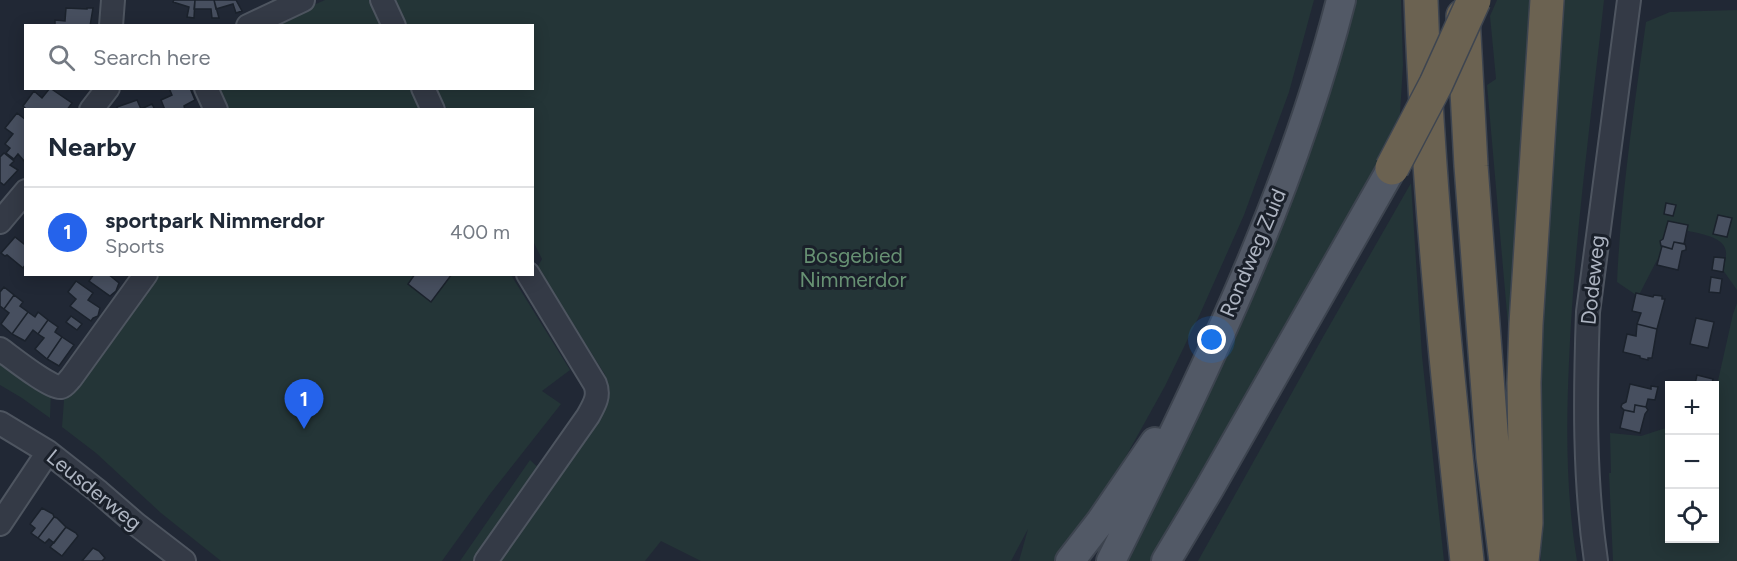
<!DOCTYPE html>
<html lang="en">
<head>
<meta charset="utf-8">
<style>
	body { margin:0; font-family:Figtree,sans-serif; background:#f6f6f7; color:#1f2937 }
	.controls { position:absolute; right:18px; bottom:18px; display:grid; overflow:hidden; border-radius:0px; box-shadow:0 3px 15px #0003 }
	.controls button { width:54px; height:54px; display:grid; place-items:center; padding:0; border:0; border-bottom:2px solid #e0e1e3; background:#fff; color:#1f2937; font:30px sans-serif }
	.you { position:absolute; left:1212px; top:340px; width:21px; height:21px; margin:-15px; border:4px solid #fff; border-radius:50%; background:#1a73e8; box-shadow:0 0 0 9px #1a73e833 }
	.badge { display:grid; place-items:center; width:39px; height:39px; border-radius:50%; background:#2563eb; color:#fff; font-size:20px; font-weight:700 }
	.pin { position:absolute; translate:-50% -50px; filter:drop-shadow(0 2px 3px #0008) }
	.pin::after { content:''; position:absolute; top:32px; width:21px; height:18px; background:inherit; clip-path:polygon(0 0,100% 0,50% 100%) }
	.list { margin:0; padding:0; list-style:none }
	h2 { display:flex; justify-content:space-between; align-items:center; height:78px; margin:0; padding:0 24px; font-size:26px }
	h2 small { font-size:20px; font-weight:400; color:#747a83 }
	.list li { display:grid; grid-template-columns:39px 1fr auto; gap:18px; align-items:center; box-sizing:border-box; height:90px; padding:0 24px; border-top:2px solid #e0e1e3 }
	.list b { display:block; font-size:22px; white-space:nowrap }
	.list p { margin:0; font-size:20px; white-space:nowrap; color:#747a83 }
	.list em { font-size:20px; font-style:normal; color:#747a83 }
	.icon { flex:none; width:33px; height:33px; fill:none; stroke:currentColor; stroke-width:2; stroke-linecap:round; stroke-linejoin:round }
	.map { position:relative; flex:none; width:1737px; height:561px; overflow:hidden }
	.search { position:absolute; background:#fff; box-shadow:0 3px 15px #0003; left:24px; top:24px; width:510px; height:66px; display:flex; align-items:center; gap:15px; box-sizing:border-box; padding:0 21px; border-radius:0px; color:#747a83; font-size:22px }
	.panel { position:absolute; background:#fff; box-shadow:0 3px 15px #0003; left:24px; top:108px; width:510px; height:168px; border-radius:0px }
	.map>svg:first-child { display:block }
</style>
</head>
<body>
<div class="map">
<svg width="1737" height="561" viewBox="0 0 1737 561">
	<rect width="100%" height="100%" fill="#212835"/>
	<path fill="#243537" d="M325,0H374L386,26H266Z
		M391,0H1314L1289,92L1244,215L1200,314L1165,386L1093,516L1059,561H1019L1028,529L1011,561H701L661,541L645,561H496L603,409C609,396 609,387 604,373L537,268L542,259L533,241L532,110L447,109L436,89L532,88V26L404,25Z
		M1354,0H1401L1403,65L1400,114L1380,158L1343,227L1286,329L1151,561H1123Z
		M1497,0H1534L1516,416L1487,85L1496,79L1490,16Z
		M1564,0H1604C1591,120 1574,240 1569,362C1566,428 1566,495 1577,561H1541L1538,450L1539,373L1552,135Z
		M1737,10V290L1723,270C1724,265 1726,260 1726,255C1728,236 1698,234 1685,230L1662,257L1657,260L1640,293L1636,295L1617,282C1621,195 1634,108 1646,22L1670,12Z
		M218,89H416L426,109H227Z
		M1411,183L1422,356L1444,561H1198L1323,337Z
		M154,275H511L570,370L542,391L561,404L490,494L442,561H221L161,513L96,453L62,427L64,400Z
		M1737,303V561H1613L1609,473H1611L1610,433L1641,436L1669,427L1670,538H1714L1715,394L1733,314Z
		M0,352L51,390L50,418L22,398L0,385Z
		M530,460L542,471L479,561H460Z"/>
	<path fill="#474f5f" stroke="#1b222c" stroke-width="1.5" d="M174,0H195L194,18L187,17L189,7L173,2Z
		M195,0H214L219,18H212L211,9H194Z
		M214,0H236L242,11L236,13L233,4L216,9Z
		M66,8L87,9V8H93L90,26H55V20L65,21Z
		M50,88L72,103L67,110H27L23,106L34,91L42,98Z
		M169,88H190L195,100L184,106L185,110H165L161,100L172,95Z
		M137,100L141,109L152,104L155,110H118L117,107Z
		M17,113L26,120L25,162L18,154L14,159L6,153L10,148L5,144L13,134L5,128Z
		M4,153L14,161L10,165L18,170L4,185L0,182V157Z
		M1666,203L1676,205L1673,216L1664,214Z
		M1718,215L1732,218L1727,237L1713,234Z
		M1668,221L1688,225L1684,244L1674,242L1672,249L1661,246L1660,241L1663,239Z
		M15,237L24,244L26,242V264L23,268L7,255L5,256L1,253Z
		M1674,242L1685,244L1686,247V250L1682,251L1678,270L1657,265L1662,246L1672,249Z
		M1714,257L1725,258L1723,272L1712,270Z
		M94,274H108L119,283L116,291L110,296L89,281Z
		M415,274H452L431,302L408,284Z
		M1711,277L1722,279L1720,293L1709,292Z
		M76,281L93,293L88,300L100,308L98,316L93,318L91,321L70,306L76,299L68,292Z
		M4,287L14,295L4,309L0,306V292Z
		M1636,293L1653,297L1654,295L1662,296V299H1665L1657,329L1637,324L1641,313L1632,311Z
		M14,295L23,302L20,306L28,312L12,334L1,324L9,313L4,309Z
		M28,312L35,317L38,312L48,320L38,334L33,330L25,341L12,334Z
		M71,316L82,324L77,330L66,322Z
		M1696,318L1714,322L1708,348L1690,344Z
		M48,320L58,327L55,332L62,337L47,359L35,349L44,338L38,334Z
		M1637,324L1657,329L1652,358H1648V360L1640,358V356L1623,352L1627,334L1636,336Z
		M62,337L74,345L59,366L47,359Z
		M1697,375L1713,379L1711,386L1695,384Z
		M1630,384L1651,389V386L1658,387L1655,400L1648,399L1646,407L1635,405L1634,412L1624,410L1621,407L1622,404L1626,402Z
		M1635,405L1646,407L1648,410L1645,414L1640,433L1620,428L1624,410L1634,412Z
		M42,508L53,514L54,517L38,538L31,533L35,528L30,524Z
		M54,517L57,518L66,527L54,543L49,539L45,543L38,538Z
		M66,527L76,533L78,536L62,556L50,547Z
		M93,548L99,551L105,558L102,561H82Z"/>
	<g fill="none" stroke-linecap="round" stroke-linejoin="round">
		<defs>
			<path id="minor" d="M382,0L394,26
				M111,26L113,0
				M248,26L303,0
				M206,88L216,110
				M423,88L433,110
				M91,110L108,88
				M0,222L26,191
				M0,349C10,356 51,389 61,387C65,386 68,381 71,378L146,274
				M0,423L48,452L99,492L136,524L184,561
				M0,524L48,452
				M486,561L588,416C594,405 600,396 595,384L528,274
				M1596,561C1584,479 1585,395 1588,312L1629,0"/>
			<path id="major" d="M1070,561L1101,521L1155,442
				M1111,561C1201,380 1291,197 1341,0
				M1166,561L1209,489L1392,168"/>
			<path id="highway" d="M1421,0C1428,187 1447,375 1467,561
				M1463,16L1471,166L1493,457L1506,561
				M1522,561L1526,523L1524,383L1526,324L1547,0"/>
		</defs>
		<use href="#minor" stroke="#4e5560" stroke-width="26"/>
		<use href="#major" stroke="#3d444f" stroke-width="32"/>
		<use href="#highway" stroke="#3e4550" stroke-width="36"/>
		<use href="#minor" stroke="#343a46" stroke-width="22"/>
		<use href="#major" stroke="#525966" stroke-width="28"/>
		<use href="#highway" stroke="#6b6251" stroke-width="33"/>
		<defs>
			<path id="highway-bridge" d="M1392,168L1436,84L1474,0"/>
		</defs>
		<use href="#highway-bridge" stroke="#3e4550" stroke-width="36" stroke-linecap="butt"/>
		<use href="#highway-bridge" stroke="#6b6251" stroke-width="33"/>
	</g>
	<g text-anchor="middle" stroke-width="6" stroke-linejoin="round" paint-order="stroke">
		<g font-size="21" fill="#aeb5c2" stroke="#1a202a">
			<text transform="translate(1253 253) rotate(-67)" y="7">Rondweg Zuid</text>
			<text transform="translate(1593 280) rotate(-84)" y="7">Dodeweg</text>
			<text transform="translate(94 490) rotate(39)" y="7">Leusderweg</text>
		</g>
		<g font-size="21" fill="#679173" stroke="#1a202a">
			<text x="853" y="263">Bosgebied<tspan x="853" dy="24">Nimmerdor</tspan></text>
		</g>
	</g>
</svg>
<div class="controls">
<button>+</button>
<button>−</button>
<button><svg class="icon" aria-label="locate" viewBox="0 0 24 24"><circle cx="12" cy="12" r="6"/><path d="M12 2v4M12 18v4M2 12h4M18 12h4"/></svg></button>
</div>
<div class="you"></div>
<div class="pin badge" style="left:304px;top:429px">1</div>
<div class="search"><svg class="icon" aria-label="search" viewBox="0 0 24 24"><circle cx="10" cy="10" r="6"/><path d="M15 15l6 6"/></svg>Search here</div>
<section class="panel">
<h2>Nearby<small></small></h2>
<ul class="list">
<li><span class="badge">1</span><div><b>sportpark Nimmerdor</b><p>Sports</p></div><em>400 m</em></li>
</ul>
</section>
</div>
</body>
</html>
